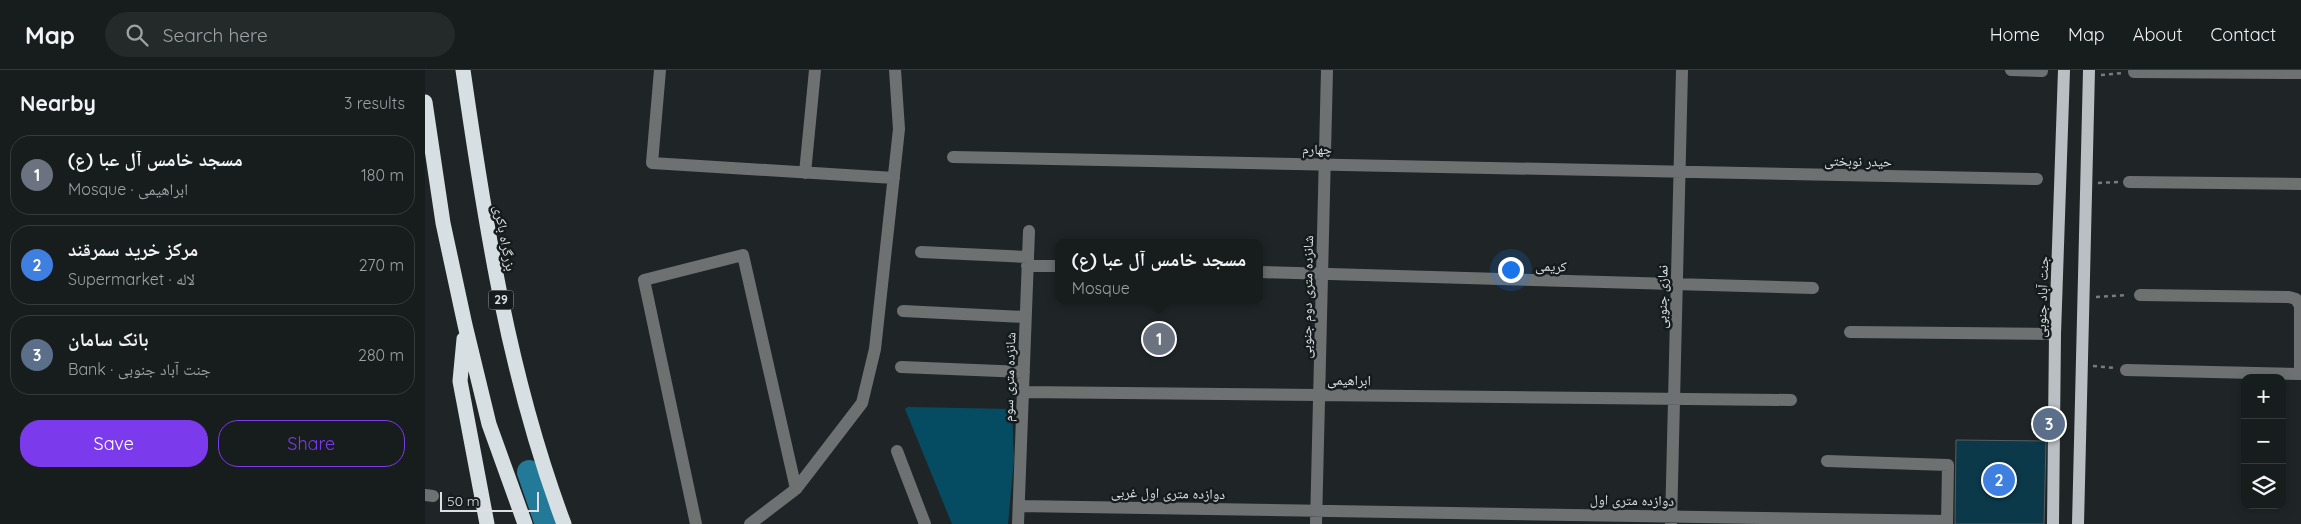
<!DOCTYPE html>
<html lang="en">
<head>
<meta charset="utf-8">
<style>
	body { margin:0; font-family:Quicksand,"Noto Naskh Arabic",sans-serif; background:#24292a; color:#f1f3f6 }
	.controls { position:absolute; right:15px; bottom:15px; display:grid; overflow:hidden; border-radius:10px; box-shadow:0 2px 12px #0003 }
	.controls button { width:45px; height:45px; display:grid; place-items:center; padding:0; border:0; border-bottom:1px solid #363a3b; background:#171c1d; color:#f1f3f6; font:25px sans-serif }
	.scale { position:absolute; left:15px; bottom:12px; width:99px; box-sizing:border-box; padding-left:5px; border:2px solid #dce0e2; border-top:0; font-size:14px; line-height:18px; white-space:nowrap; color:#dce0e2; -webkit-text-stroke:4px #161b1e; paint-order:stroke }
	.you { position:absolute; left:1085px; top:199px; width:18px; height:18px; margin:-12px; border:4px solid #fff; border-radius:50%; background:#1a73e8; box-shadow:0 0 0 8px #1a73e833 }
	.badge { display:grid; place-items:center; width:32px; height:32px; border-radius:50%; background:#7c3aed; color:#fff; font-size:16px; font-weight:700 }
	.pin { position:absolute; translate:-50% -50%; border:2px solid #fff; box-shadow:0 1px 5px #0006 }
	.popup { position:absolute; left:630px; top:169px; width:208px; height:65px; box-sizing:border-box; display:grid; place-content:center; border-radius:10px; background:#171c1d; filter:drop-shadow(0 1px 4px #0005); font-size:16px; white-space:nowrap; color:#9ea1a4 }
	.popup b { font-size:19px; color:#f1f3f6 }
	.popup::after { content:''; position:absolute; left:50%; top:100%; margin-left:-10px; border:10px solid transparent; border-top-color:#171c1d }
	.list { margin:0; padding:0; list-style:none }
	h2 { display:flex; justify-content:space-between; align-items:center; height:65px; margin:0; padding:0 20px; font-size:21px }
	h2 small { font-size:16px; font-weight:400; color:#9ea1a4 }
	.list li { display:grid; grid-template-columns:32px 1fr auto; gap:15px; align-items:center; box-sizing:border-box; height:80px; margin:0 10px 10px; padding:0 10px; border:1px solid #363a3b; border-radius:20px }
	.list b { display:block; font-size:19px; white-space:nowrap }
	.list p { margin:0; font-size:16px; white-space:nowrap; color:#9ea1a4 }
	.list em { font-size:16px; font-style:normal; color:#9ea1a4 }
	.actions { display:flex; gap:10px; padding:15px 20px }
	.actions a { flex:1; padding:11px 0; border:1px solid #7c3aed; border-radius:20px; text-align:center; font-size:18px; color:#7c3aed }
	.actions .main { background:#7c3aed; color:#fff }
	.icon { flex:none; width:28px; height:28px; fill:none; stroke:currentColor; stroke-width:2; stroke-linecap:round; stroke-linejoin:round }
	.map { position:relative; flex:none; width:1876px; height:454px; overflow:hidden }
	header { display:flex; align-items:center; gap:30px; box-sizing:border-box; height:70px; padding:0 25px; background:#171c1d; border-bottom:1px solid #363a3b }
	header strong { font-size:24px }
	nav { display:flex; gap:28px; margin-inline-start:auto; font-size:18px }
	.search { width:350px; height:45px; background:#24292a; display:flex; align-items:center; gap:12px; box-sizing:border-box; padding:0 18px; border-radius:28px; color:#9ea1a4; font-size:19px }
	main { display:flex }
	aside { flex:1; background:#171c1d }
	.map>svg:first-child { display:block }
</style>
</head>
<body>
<header>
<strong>Map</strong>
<div class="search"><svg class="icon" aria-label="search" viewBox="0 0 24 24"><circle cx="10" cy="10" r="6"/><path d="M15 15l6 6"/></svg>Search here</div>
<nav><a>Home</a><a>Map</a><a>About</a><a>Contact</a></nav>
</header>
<main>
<aside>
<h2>Nearby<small>3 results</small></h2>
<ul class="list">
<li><span class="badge" style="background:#6b7280">1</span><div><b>مسجد خامس آل عبا (ع)</b><p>Mosque · ابراهیمی</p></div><em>180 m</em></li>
<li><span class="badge" style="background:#3f7fe0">2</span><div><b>مرکز خرید سمرقند</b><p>Supermarket · لاله</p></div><em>270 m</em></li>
<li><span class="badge" style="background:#5c6f8a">3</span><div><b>بانک سامان</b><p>Bank · جنت آباد جنوبی</p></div><em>280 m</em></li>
</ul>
<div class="actions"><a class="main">Save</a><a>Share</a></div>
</aside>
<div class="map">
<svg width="1876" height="454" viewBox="0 0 1876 454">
	<rect width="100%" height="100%" fill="#1f2527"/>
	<path fill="#054c62" d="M483,337L587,339L589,389L583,454H527L480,339Z"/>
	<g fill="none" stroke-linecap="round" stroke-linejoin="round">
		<path stroke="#237a98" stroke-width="24" d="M104,402L122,454"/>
	</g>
	<path fill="#0b3949" stroke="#575e61" d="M1531,370L1621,371L1619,454H1530Z"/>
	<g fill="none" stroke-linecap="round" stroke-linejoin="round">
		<path stroke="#777c7e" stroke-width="2.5" stroke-dasharray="4 4" stroke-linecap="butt" d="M1676,5L1698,3
			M1673,113L1693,112
			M1671,227L1703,225
			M1668,296L1690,298"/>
		<path stroke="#6e7172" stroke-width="12" d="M235,0L227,93L469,108
			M1586,0L1617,1
			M1709,2L1876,3
			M528,87L1612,109
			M380,103L390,0
			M1704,112L1876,114
			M496,182L602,187
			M602,196H634
			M834,202L1388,218
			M1715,225L1864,227L1871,229L1875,236V304
			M478,241L600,247
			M1425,262L1630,264
			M476,297L599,302
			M1701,300L1876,304
			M598,322L1366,330
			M472,381L500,454
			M1402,391L1523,395L1522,454
			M371,419L437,333L450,279L474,59L470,0
			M0,425L8,426
			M594,436L1522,451
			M271,454L219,210L318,185L371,419L325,454
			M593,454L604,161
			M891,454L902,0
			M1246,454L1257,0"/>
		<path stroke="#b9bfc2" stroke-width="12" d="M1628,454L1630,264L1639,0
			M1653,454L1664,0"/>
		<path stroke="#d7dfe2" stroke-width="15" d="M38,0C60,153 84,308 139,454
			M0,32L18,153L40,255L64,354L100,454
			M39,269L35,311L62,454"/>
	</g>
	<g text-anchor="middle" stroke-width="5" stroke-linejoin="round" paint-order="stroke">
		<rect fill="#161b1e" stroke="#a1a5a7" stroke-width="1" x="63.5" y="220.5" width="25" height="19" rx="4"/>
		<g font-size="12" font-weight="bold" fill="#dce0e2">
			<text x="76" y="234">29</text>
		</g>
		<g font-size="14" fill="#dce0e2" stroke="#161b1e">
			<text transform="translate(892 79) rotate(1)" y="5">چهارم</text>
			<text transform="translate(1433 91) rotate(1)" y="5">حیدر نوبختی</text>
			<text transform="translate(80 168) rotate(79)" y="5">بزرگراه باکری</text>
			<text transform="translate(1126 196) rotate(2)" y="5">کریمی</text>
			<text transform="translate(882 227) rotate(-89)" y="5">شانزده متری دوم جنوبی</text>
			<text transform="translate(1237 227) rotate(-89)" y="5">نمازی جنوبی</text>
			<text transform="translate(1617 227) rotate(-88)" y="5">جنت آباد جنوبی</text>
			<text transform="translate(584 307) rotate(-88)" y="5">شانزده متری سوم</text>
			<text transform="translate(924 310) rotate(1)" y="5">ابراهیمی</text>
			<text transform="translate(743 423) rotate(1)" y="5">دوازده متری اول غربی</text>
			<text transform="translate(1207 430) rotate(1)" y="5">دوازده متری اول</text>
		</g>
	</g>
</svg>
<div class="controls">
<button>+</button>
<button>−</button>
<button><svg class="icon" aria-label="layers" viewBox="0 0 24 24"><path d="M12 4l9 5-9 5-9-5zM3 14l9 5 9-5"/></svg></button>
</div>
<div class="scale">50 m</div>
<div class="you"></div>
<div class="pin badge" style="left:734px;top:269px;background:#6b7280">1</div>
<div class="popup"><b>مسجد خامس آل عبا (ع)</b>Mosque</div>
<div class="pin badge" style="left:1574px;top:410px;background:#3f7fe0">2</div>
<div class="pin badge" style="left:1624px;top:354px;background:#5c6f8a">3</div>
</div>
</main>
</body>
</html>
